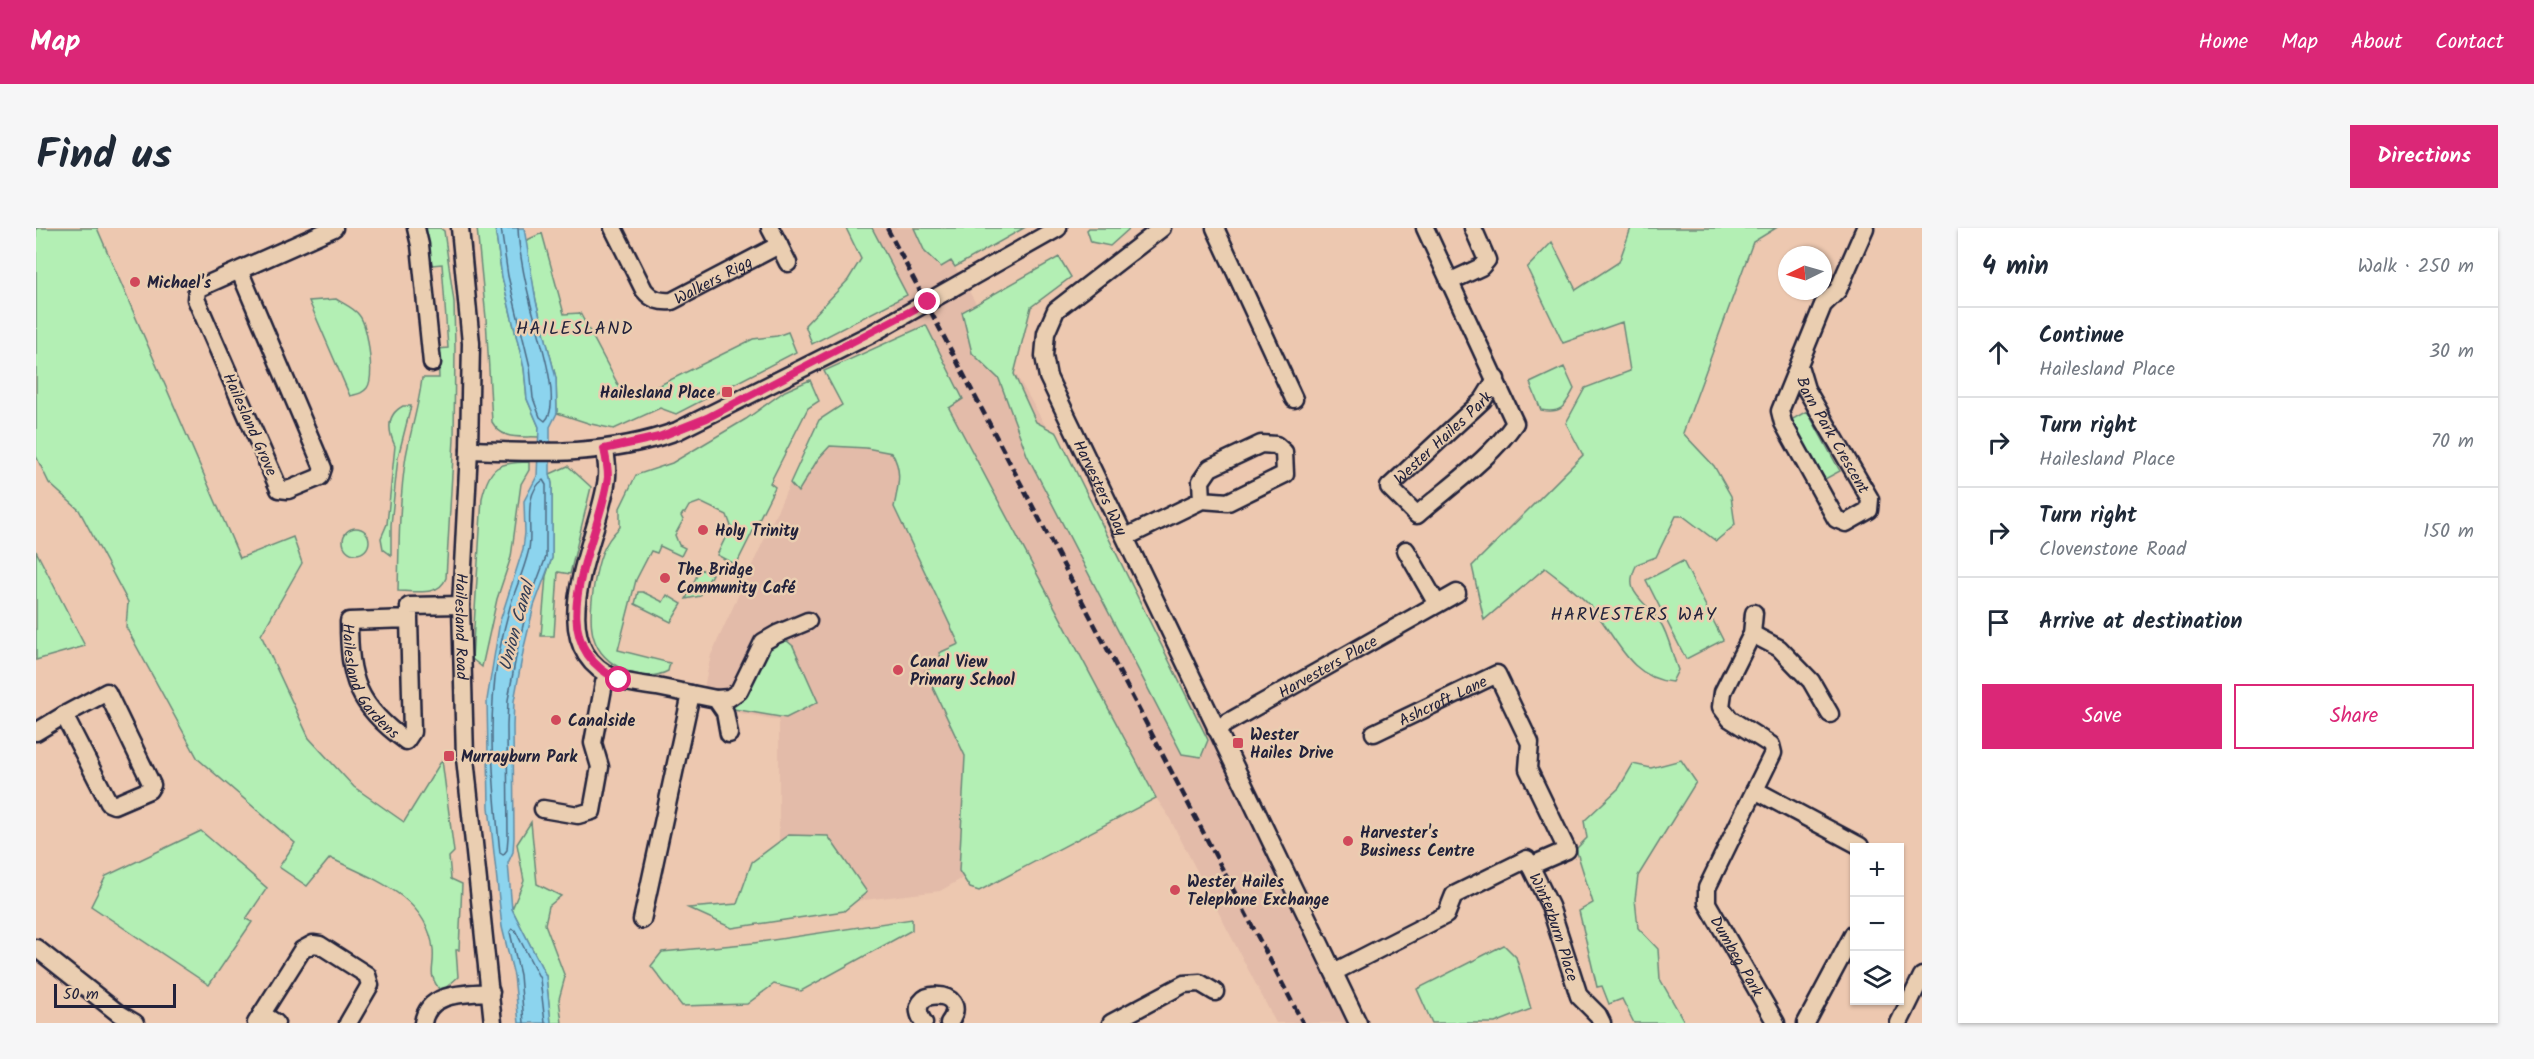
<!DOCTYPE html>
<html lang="en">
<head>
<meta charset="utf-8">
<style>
	body { margin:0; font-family:Kalam,sans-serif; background:#f6f6f7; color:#1f2937 }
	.controls { position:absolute; right:18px; bottom:18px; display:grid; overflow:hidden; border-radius:0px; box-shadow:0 2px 4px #0004 }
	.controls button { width:54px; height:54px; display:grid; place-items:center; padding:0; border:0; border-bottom:2px solid #e0e1e3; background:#fff; color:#1f2937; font:30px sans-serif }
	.compass { position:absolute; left:1742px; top:18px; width:54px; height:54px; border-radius:50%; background:#fff; box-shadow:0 2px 4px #0004; rotate:265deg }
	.scale { position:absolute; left:18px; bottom:15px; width:122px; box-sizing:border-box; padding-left:6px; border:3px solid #22223b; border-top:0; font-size:16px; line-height:21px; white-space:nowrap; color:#22223b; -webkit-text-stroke:4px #eaceb1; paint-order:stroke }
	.stop { position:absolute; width:18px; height:18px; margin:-14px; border:4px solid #db2777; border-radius:50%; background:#fff }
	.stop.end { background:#db2777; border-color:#fff; box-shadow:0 2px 6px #0008 }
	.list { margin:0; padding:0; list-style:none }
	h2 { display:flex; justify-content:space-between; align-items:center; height:78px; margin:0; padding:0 24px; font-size:26px }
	h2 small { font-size:20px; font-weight:400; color:#747a83 }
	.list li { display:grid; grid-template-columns:39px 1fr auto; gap:18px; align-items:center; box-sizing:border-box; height:90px; padding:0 24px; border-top:2px solid #e0e1e3 }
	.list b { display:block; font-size:22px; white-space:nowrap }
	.list p { margin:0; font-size:20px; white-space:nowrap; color:#747a83 }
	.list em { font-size:20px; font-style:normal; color:#747a83 }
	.actions { display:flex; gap:12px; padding:18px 24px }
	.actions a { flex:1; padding:14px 0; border:2px solid #db2777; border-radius:0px; text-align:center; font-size:21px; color:#db2777 }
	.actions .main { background:#db2777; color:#fff }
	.icon { flex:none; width:33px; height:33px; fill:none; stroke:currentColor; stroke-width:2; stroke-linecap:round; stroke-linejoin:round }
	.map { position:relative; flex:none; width:1886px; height:795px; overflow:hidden; border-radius:0px }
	header { display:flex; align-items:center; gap:36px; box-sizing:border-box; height:84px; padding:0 30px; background:#db2777; color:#fff }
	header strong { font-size:28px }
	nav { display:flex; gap:33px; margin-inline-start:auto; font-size:21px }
	.intro { display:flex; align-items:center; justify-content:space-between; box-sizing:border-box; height:144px; padding:0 36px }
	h1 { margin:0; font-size:42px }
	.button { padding:15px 27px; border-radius:0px; background:#db2777; color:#fff; font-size:21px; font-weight:700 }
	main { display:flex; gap:36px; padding:0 36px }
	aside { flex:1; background:#fff; border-radius:0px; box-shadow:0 2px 4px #0004 }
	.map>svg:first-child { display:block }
</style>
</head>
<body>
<header>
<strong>Map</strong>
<nav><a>Home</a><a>Map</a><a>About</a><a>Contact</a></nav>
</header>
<div class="intro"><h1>Find us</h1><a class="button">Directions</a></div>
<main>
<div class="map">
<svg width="1886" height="795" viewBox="0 0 1886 795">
	<rect width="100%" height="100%" fill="#edc8b0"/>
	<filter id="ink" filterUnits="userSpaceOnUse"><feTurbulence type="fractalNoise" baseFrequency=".0167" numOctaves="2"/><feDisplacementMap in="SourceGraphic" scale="12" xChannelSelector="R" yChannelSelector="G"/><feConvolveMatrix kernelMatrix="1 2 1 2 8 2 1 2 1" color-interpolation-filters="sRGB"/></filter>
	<g filter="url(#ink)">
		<path fill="#e3bba9" d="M817,0H897L1064,294L1202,566L1311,795H1240L1132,587L1120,570L997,610L904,663L743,682V492L664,478L675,427L783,192L912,179Z"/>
		<path fill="#b3efb4" stroke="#6a8878" stroke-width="1.5" d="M0,0H61L204,330L257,309L266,335L225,407L273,510L318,559L368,594L406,532L418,624L413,629L415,651L426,656L423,722H420L422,749L405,764C390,743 399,744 397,721C391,668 335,650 294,630L271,658L243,639L259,615L162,531L90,399L92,374L43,282L13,255L0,228Z
			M391,0H404L408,3L418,74L419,120L418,211L410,350C403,369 379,363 362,363C363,318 363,272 370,228C375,201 383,177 386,150H403L402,121L412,120L406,36L396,37L389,5Z
			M441,0H459L466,49L488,140L491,171L503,199V209C483,208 467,213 456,194L450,90Z
			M810,0H836L871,67L776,116L769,97L812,52L825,31Z
			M878,0H988L919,39L915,33L905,39L889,24Z
			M1053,0H1094L1074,18L1055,14L1051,2Z
			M1595,0H1740L1717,14L1647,205L1678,238L1695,268L1699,297L1680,313L1647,288H1640L1620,329L1601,336C1585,366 1609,371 1624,394C1633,407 1636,427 1642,442L1636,454C1592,450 1580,407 1555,379C1542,364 1524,352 1509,340L1448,392L1436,338L1547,227L1530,195L1549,160L1594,143L1586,94L1527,115L1491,40L1516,14L1540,62L1583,34Z
			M506,5L528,86L544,85L586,164H610L717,111L741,108L752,104L760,124L640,186L624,180L578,201L555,196L521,185L520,150L500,73L489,13Z
			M1023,29L1035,49L995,79L978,146L1000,194L1021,205L1172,512L1165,529L1146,526L991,227L963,151L936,125L926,84Z
			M300,71C308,76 318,80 323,87C332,98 339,149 331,160C326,166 321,166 314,168L273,73Z
			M890,97L927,171L913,180L1120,570L943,663L934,660L923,643L929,528L889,443L907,434L903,425L923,416L858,279C862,258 867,244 856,225L830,220L794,218L782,231L762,264L754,255L783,192L806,177L788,143Z
			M1528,139L1538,161C1529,178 1526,186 1505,182L1494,155Z
			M774,152L783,173L772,180L734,255L739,259L700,337L681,327L695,298L691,287L664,274L653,278L649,285H647L645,288L647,292L639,307L643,317L649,320L645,328L624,318L621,325L615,323L600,352L582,422L634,435L632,443C619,450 605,449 591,443C551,427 552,395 558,357C562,334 566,316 584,299V280L600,247L636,235L710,191L749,163Z
			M367,178H375L362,229L355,297V327L347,321L345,310L351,296L359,218C352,203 350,187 367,178Z
			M1771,183L1804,243L1789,251L1755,192Z
			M493,234V242L485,256L475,329L461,371L446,439L436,431L446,270C454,237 462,235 493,234Z
			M532,238L555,259L534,346L522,344L518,408H505L510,348L516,330V256L514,246Z
			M307 313a13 13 0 1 1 26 0a13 13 0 1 1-26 0Z
			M0,323L49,418L0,432Z
			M1647,333L1687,412L1650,431L1610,352Z
			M664,341L676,346L664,368L650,371Z
			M602,364H607L627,374L631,367L646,376L635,394L599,376Z
			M750,412L757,418L782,474L750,490L692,480L733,418Z
			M1645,532L1660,554L1602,648L1599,671L1602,700L1622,721L1624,751L1649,795H1598L1586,771L1573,776L1566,758L1561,759L1543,683L1557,675L1540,621L1551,610L1548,593L1583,560L1597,536L1615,540Z
			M495,594L501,656L525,668L513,678L509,696L529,749L523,771L526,795H515L510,748L476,681L488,653L481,616Z
			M165,603L231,660L210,691L216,694L173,757L55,678L70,648Z
			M752,607L792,608L831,664L808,683L696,700L652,680L701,676L716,634Z
			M876,691V702L765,763L738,756L711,776L646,778L615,738L626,724L718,715Z
			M1468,717L1480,729L1495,781L1459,795H1396L1381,761Z"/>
		<path fill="#8cd4ee" stroke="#628da6" stroke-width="1.5" d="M459,0H488L500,73L520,150L521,185L514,199V246L516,256V330L498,378L488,419L478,473L477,498L478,609L477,624L472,635L476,681L510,748L515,795H483L478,748L466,699L453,579L451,472L464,393L487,321L489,305L488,273L501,248L503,199L491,171L488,140L466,49Z"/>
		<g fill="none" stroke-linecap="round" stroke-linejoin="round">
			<path stroke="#4c6983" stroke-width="1.5" d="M465,0L472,48L494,139L497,170L504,189L509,193C528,175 499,97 494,73C488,49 483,24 482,0
				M507,252L510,257V329L492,377L482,418L472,472L471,498L472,609L471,622L467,627L464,625C458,563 451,498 461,436C465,414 470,391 477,369C483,353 489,338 493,321C497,300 486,267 507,252Z
				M488,795L484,747L474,704L476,701L479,702L504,751L509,795"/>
			<defs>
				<g id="minor">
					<path d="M380,0L384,17L396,135"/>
					<path id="s1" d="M424,0L435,115L433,222L425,377L429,530L457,795"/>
					<path id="s2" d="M577,0L608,62C616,72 624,74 636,73L743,17L734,0"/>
					<path id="s3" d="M1126,0L1020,82L1010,105L1008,128L1012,149L1322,795"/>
					<path d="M1179,0L1258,171"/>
					<path id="s4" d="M1389,0L1479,195C1454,231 1414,258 1381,287L1353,259L1447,172L1460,151"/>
					<path d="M743,17L752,35"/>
					<path d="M204,44L287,240L284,249L252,262L243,261L160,71L161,61L298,0"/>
					<path d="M1413,54L1445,39L1451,32L1437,0"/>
					<path id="s5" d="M1764,141L1770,161L1834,271L1833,282L1810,295L1800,291L1747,195L1744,183L1787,77L1802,62L1829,0"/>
					<path d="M569,221C570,231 572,239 571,249C566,306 499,416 580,451C593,456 608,457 621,459C640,463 660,467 680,471L689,484L693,506"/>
					<path d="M433,222C506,225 571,228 641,203L835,106L1022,0"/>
					<path d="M1090,309L1166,272L1192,274L1249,246L1248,224L1240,217L1225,216L1174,240L1165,253L1166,272"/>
					<path d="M1370,322L1401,376"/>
					<path id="s6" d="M1718,385L1716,406L1687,464L1685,479L1694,491L1735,517L1737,525L1671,660V675L1740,795"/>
					<path id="s7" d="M373,391L313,393C313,451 321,478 370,513L376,504L373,391V378L425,377"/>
					<path d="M1716,406L1743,420L1775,453L1794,486"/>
					<path d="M71,464L116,557L113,562L78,577L73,575L28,487Z"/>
					<path d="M680,471L693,470L703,463L727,414L741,406L772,393"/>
					<path id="s8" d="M1180,501L1421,365"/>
					<path d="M0,504L28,487"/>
					<path id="s9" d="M1338,505L1461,446L1494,515L1492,541L1531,622L1494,638"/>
					<path d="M1719,562L1824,618"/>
					<path d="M507,581L542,587L556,583L564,539L557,515L568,455L572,447"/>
					<path d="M606,692L655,466"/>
					<path d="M0,720L82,785L99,795"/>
					<path id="s10" d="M1298,744L1410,687L1418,667L1491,631L1514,678L1543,768L1562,787L1566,795"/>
					<path d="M226,786L240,795"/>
					<path d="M220,795L266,722L277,716L284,717L331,747L334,757L312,795"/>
					<path d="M387,795C392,763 429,766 455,764"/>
					<path d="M888,795C863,758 939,759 913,795"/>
					<path d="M1075,795L1148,756L1164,755L1179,764"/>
					<path d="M1770,795L1818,705"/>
					<path d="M1863,795L1886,748"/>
				</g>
			</defs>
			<use href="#minor" stroke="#22223b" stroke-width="21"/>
			<use href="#minor" stroke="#eaceb1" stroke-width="16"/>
			<path stroke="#22223b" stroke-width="4.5" stroke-dasharray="9 4.5" stroke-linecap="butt" d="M851,0L1267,795"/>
		</g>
	</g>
	<g fill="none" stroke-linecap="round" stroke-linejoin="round" filter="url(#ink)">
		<path stroke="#db2777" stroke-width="8" d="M583,452C498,412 565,312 572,249C572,239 570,230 568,221L623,209L671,190L892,74"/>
	</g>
	<g fill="#d1495b" stroke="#eaceb1" stroke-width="2">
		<circle cx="99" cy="54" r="6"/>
		<rect x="685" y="158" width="12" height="12" rx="3"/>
		<circle cx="667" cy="302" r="6"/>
		<circle cx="629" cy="350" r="6"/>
		<circle cx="862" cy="442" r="6"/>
		<circle cx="520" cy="492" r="6"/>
		<rect x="1196" y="509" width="12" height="12" rx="3"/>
		<rect x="407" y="522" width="12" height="12" rx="3"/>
		<circle cx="1312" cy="613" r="6"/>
		<circle cx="1139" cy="662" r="6"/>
	</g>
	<g text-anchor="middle" stroke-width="5" stroke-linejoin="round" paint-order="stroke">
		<g font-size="16" fill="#22223b" stroke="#eaceb1">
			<text dy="6" stroke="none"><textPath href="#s2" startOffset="147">Walkers Rigg</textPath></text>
			<text transform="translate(215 196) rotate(66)" y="6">Hailesland Grove</text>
			<text dy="6" stroke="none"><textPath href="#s5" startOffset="74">Barn Park Crescent</textPath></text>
			<text dy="6" stroke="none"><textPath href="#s4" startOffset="462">Wester Hailes Park</textPath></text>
			<text dy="6" stroke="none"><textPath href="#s3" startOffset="326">Harvesters Way</textPath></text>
			<text dy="6" stroke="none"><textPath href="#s1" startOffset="399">Hailesland Road</textPath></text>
			<text dy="6" stroke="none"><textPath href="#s8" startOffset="128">Harvesters Place</textPath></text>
			<text dy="6" stroke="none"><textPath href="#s7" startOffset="126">Hailesland Gardens</textPath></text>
			<text dy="6" stroke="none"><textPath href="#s9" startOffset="76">Ashcroft Lane</textPath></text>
			<text dy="6" stroke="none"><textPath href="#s10" startOffset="302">Winterburn Place</textPath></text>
			<text dy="6" stroke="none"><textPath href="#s6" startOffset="399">Dumbeg Park</textPath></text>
		</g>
		<g font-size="16" font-weight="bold" fill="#22223b" stroke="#eaceb1" text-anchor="start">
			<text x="111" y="60">Michael's</text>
			<text x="679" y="170" text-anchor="end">Hailesland Place</text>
			<text x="679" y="308">Holy Trinity</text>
			<text x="641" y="347">The Bridge<tspan x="641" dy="18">Community Café</tspan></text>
			<text x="874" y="439">Canal View<tspan x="874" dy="18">Primary School</tspan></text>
			<text x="532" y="498">Canalside</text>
			<text x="1214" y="512">Wester<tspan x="1214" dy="18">Hailes Drive</tspan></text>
			<text x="425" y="534">Murrayburn Park</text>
			<text x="1324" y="610">Harvester's<tspan x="1324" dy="18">Business Centre</tspan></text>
			<text x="1151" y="659">Wester Hailes<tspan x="1151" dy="18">Telephone Exchange</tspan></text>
		</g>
		<g font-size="18" letter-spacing="1.5" fill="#22223b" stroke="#eaceb1">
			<text x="539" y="106">HAILESLAND</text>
			<text x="1598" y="392">HARVESTERS WAY</text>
		</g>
		<g font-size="18" font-style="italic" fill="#323d56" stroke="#eaceb1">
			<text transform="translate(480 398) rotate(-75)" y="6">Union Canal</text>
		</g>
	</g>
</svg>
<div class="controls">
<button>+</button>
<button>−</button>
<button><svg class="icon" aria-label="layers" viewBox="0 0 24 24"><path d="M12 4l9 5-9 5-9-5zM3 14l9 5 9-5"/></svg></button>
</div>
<svg class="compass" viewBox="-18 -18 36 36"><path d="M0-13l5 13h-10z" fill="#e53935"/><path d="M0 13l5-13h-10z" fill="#747a83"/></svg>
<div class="scale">50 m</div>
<div class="stop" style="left:583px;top:452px"></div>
<div class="stop end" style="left:892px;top:74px"></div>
</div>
<aside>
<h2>4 min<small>Walk · 250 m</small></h2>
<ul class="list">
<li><svg class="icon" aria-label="ahead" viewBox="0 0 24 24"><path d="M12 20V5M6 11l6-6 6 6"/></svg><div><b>Continue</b><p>Hailesland Place</p></div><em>30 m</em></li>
<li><svg class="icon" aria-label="right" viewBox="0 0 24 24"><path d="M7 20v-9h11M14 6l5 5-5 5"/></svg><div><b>Turn right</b><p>Hailesland Place</p></div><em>70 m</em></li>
<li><svg class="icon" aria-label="right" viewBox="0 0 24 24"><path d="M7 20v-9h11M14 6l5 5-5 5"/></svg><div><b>Turn right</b><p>Clovenstone Road</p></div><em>150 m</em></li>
<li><svg class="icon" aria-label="arrive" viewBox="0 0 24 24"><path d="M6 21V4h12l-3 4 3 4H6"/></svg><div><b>Arrive at destination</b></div></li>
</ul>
<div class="actions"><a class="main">Save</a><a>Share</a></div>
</aside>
</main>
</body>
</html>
